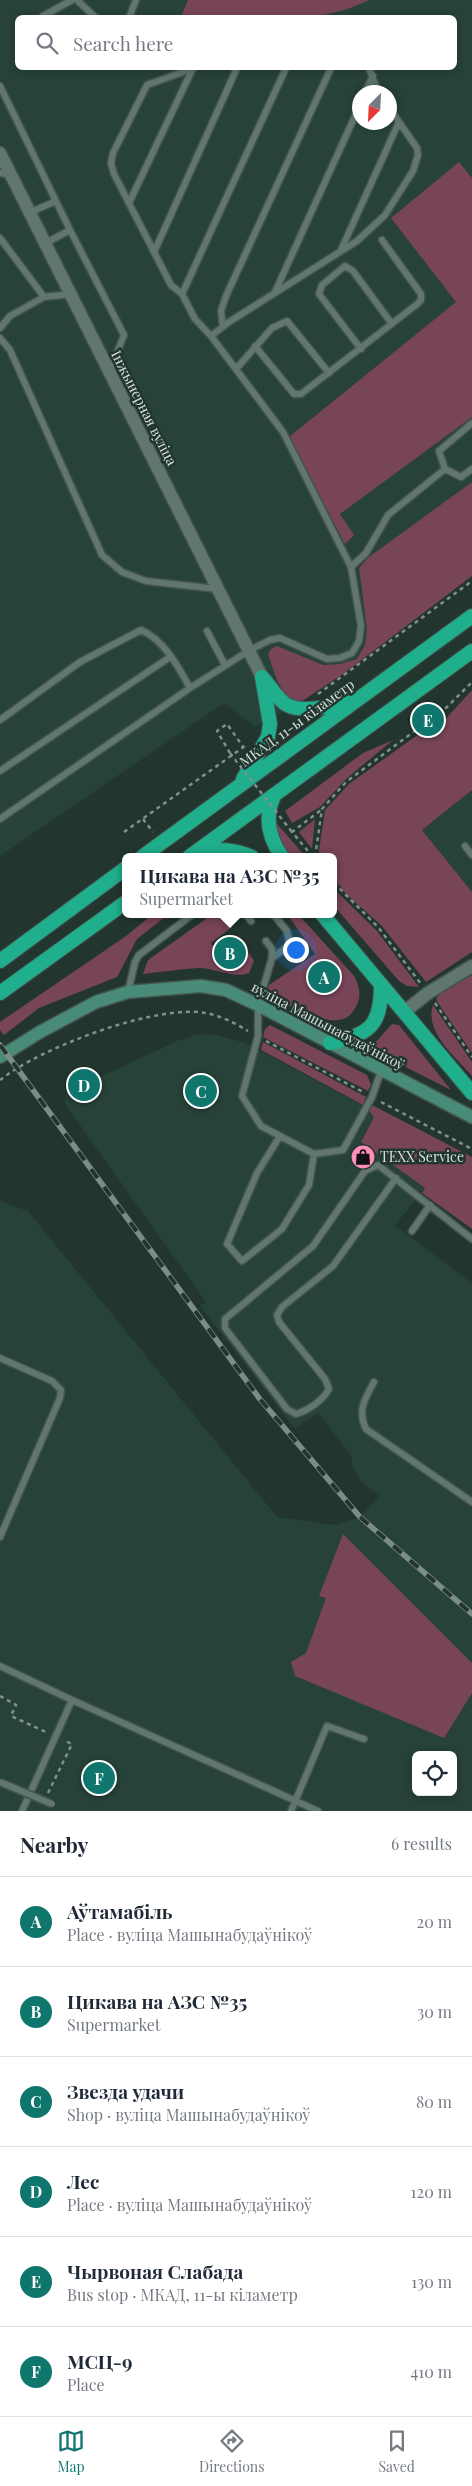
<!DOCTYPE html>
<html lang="en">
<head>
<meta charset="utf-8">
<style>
	body { margin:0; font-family:"Playfair Display",serif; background:#f2f2f3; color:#1f2937 }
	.controls { position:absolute; right:15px; bottom:15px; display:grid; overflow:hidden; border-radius:8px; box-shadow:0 2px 8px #0003 }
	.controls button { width:45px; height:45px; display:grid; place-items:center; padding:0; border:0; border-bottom:1px solid #e0e1e3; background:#fff; color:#1f2937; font:25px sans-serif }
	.compass { position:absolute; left:352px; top:85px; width:45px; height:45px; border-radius:50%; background:#fff; box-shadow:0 2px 8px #0003; rotate:204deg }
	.you { position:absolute; left:295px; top:949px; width:18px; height:18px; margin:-12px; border:4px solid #fff; border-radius:50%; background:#1a73e8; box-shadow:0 0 0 8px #1a73e833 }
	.badge { display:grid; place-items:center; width:32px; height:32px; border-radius:50%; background:#0f766e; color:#fff; font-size:16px; font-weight:700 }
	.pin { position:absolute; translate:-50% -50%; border:2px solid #fff; box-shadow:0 1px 5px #0006 }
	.popup { position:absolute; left:122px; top:853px; width:215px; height:65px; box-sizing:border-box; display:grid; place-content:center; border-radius:8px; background:#fff; filter:drop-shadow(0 1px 4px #0005); font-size:16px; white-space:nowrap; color:#747a83 }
	.popup b { font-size:19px; color:#1f2937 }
	.popup::after { content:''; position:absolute; left:50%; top:100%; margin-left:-10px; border:10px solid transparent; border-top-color:#fff }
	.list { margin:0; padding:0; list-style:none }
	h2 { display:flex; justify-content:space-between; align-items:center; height:65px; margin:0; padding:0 20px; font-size:21px }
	h2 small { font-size:16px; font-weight:400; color:#747a83 }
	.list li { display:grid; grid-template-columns:32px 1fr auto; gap:15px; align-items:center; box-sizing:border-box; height:90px; padding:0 20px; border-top:1px solid #e0e1e3 }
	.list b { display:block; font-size:19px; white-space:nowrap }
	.list p { margin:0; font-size:16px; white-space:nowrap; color:#747a83 }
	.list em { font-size:16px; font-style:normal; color:#747a83 }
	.icon { flex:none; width:28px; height:28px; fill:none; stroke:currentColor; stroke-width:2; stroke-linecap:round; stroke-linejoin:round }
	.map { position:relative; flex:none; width:472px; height:1811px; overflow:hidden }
	.search { position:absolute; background:#fff; box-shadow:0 2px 8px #0003; left:15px; right:15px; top:15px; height:55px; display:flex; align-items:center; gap:12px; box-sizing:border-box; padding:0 18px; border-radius:8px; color:#747a83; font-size:19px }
	.sheet { height:605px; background:#fff }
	nav { display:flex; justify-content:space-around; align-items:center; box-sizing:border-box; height:70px; border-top:1px solid #e0e1e3; background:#fff; font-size:14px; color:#747a83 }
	nav a { display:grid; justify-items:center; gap:2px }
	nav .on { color:#0f766e }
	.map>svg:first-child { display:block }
</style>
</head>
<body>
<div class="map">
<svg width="472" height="1811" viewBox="0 0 472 1811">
	<rect width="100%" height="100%" fill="#22362f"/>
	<path fill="#274238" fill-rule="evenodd" d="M0,0H472V576L343,674L299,703L255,727L224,703L0,856ZM18,18H454V68H18ZM360,92H390V122H360Z
		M472,790V892L422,830Z
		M197,1034L215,1035L243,1042L366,1107L374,1117L361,1142L425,1188L395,1225L472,1283V1811H0V1201L28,1211L277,1517L335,1525L360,1517L380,1496L360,1481L353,1467L351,1455L318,1413L295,1429L200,1306L206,1302L65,1104L66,1093L177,1041ZM416,1755H453V1792H416Z"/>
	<path fill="#784458" d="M188,0H370L345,10L314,17H181Z
		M459,162L472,178V417L340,514L354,535L345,544L289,437L456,302L391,218Z
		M472,482V576L343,674L299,703C280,698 274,671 268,654L271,649L277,646L323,665L340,664L357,659L365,645L367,629L359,568L369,557Z
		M472,690V790L422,830L472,892V952L426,982L382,926L346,894L334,879V857H318L325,810L349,784L423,731L426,734L439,726Z
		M393,740L346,779L320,807L292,823L285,811L363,753Z
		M315,819L312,849L299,832Z
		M277,824L306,857H291C283,848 275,836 277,824Z
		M334,889L377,931L419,987L407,986L399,981L334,906Z
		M153,914H169L137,939L117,977L39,1008L4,1035L0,1030V1022L126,936Z
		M287,914H298L355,977C360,990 362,997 354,1010C339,1037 286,1003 267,994L269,985L315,954Z
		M210,916H223L232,927L211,943L229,968L249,953L254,961L249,973C233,979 216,968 199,968C180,969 161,972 143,974L148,960Z
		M472,975V1053L436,1000L439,994Z
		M433,1005L472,1062V1076C456,1057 424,1032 433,1005Z
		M392,1024L399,1025L451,1090L376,1052L374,1044Z
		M270,1025L367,1075L371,1085L368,1091L263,1037L265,1029Z
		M263,1042L366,1097L363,1105L261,1050Z
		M374,1106L472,1157V1229L422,1193L425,1188L361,1142L374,1117L366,1107Z
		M343,1534L472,1663V1693L444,1738L295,1676L291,1662L306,1653L326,1598L319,1596Z"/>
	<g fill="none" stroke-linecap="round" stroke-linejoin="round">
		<defs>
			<path id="service" d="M77,0L96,18
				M43,16L72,0
				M129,18L136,0
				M369,68L378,92
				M0,86L70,230L124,335L110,371
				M365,92L373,76
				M0,173L11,175
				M129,203L193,68
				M31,212L56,201
				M0,238L44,297L71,294
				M46,243L70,230
				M155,250L237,68
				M341,250L399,122
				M275,292L360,105
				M182,294L286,68
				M223,327L221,311L226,296L331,68
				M0,328L10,316L44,297
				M211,336L229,322L357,241L385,215L413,171L418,155L417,148L390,109
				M0,338L10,350L102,555L122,572L146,581L217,589
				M255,346L294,394H301L416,305L421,300V294L382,240
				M361,349L319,294L322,285L345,266L353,271L392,324
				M236,369L272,328L287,321L329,373
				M472,423L439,451L445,469L461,477L472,469
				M351,567L366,553L388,515L445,469
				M207,631L225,665
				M0,720L80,662L141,630C164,640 178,666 190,688
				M0,771L170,657
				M0,819L190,688L250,650L270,640L280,638L327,659L340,658L352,653L359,641L361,626L351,567L283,432L211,336L195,319L182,294L171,285L114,174L111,163L113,153L147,85L194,68
				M465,846L472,855
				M246,914L251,921
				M266,941L272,949V958L258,1005V1036L242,1096L261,1126L314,1154L343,1150L372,1097L381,1071
				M272,958L290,945L287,931L273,914
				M128,992L135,962L139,955L193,914
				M280,1136L257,1173L227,1244L242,1261L282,1229L309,1185L314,1154
				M396,1178L333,1266L282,1307L277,1315L279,1322L325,1379L329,1389C322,1401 309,1410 296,1414L287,1409L225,1328V1319L313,1246L365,1171L378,1165L472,1239
				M412,1231L430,1205
				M0,1358L52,1381L61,1390L60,1398L0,1537
				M374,1382C365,1398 357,1411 366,1429L472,1502
				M0,1666L72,1700
				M22,1811L72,1700L318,1811
				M291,1811L327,1726L364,1739"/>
			<path id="minor" d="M0,153L262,677
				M404,1012L428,993L472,966"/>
			<path id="secondary" d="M0,1057L40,1032L96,1002L128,992L201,986L226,990L258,1005L472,1117"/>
			<path id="trunk" d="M263,678C270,686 278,700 287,705C304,714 333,705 351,702
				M243,779L268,737L270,724L262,677
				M274,796C264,817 269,838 282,857
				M199,851C217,849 234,849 252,857
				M142,857L472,616
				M189,857L472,651
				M322,914L472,1093
				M0,961L126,868
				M0,993L126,902
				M330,1043C368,1034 381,1028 381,986"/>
		</defs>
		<use href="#service" stroke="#43544e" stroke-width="9"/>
		<use href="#minor" stroke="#43544e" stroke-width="15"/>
		<use href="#secondary" stroke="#43544e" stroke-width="15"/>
		<use href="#trunk" stroke="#43544e" stroke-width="16"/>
		<path stroke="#80908a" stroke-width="2.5" stroke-dasharray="4 4" stroke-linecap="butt" d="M318,694L472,581
			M418,705L428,720
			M230,753L217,731L227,724L244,748
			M143,819L153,832
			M124,832L245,746
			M313,857L292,832L321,810
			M315,857L322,809L346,782L447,707L472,682
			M334,883L378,927L421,984
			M435,1003L472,1057
			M266,1041L365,1093
			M0,1080C40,1048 155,1004 206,1013C221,1016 235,1023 248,1031
			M381,1102L472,1149
			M0,1696L16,1705L11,1716L48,1733
			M48,1793L72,1744L65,1741"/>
		<use href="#service" stroke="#60766e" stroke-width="6"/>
		<use href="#minor" stroke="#60766e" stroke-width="12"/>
		<use href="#secondary" stroke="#488b79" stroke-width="12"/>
		<use href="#trunk" stroke="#20af8c" stroke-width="14"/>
		<defs>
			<path id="rail" d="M0,1045L259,1398L360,1517L472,1614"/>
		</defs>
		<use href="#rail" stroke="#7c8c86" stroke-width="5.5"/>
		<use href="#rail" stroke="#22362f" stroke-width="4" stroke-dasharray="11" stroke-linecap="butt"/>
		<defs>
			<path id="service-bridge" d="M0,1782L52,1804"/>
		</defs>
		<use href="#service-bridge" stroke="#43544e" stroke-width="9" stroke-linecap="butt"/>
		<path stroke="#80908a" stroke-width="2.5" stroke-dasharray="4 4" stroke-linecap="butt" d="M230,753L292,832"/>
		<use href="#service-bridge" stroke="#60766e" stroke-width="6"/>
	</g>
	<defs>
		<symbol id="shop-disc" viewBox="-11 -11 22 22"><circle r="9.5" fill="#ff8ebb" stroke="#22362f"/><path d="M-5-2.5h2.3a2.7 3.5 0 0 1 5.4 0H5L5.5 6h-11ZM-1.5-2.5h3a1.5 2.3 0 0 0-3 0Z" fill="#111"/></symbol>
	</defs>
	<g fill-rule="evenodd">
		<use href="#shop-disc" x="349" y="1143" width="28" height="28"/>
	</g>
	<g text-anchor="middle" stroke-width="5" stroke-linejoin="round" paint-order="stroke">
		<g font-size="14" fill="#d6e2dd" stroke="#22362f">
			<text transform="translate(144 408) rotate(63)" y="5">Інжынерная вуліца</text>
			<text transform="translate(297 723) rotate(-36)" y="5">МКАД, 11-ы кіламетр</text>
			<text transform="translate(328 1026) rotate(28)" y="5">вуліца Машынабудаўнікоў</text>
		</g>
		<g font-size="14" fill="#d6e2dd" stroke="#22362f" text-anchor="start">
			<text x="380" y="1162">TEXX Service</text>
		</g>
	</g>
</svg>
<div class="controls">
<button><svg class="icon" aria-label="locate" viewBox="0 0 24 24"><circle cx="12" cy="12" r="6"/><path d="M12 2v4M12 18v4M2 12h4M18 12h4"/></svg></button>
</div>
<svg class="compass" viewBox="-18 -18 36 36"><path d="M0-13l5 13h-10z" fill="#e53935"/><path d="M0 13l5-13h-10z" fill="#747a83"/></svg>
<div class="you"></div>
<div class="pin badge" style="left:324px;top:977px">A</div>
<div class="pin badge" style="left:230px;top:953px">B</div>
<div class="popup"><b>Цикава на АЗС №35</b>Supermarket</div>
<div class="pin badge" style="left:201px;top:1091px">C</div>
<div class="pin badge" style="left:84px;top:1085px">D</div>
<div class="pin badge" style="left:428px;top:720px">E</div>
<div class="pin badge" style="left:99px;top:1778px">F</div>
<div class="search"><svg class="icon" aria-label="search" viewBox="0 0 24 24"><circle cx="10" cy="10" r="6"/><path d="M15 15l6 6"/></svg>Search here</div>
</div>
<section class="sheet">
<h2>Nearby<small>6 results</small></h2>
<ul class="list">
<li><span class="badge">A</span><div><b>Аўтамабіль</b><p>Place · вуліца Машынабудаўнікоў</p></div><em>20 m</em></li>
<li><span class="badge">B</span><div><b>Цикава на АЗС №35</b><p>Supermarket</p></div><em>30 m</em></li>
<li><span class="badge">C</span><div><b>Звезда удачи</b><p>Shop · вуліца Машынабудаўнікоў</p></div><em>80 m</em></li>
<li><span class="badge">D</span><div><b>Лес</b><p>Place · вуліца Машынабудаўнікоў</p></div><em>120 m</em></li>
<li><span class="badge">E</span><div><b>Чырвоная Слабада</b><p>Bus stop · МКАД, 11-ы кіламетр</p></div><em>130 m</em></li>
<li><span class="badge">F</span><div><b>МСЦ-9</b><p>Place</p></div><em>410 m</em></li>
</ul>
</section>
<nav>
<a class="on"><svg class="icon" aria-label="map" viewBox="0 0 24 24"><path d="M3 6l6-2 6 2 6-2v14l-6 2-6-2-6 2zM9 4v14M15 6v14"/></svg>Map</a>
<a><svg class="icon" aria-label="directions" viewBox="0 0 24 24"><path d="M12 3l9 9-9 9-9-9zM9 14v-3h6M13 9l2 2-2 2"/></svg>Directions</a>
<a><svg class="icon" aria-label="saved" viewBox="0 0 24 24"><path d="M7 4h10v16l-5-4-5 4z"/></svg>Saved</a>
</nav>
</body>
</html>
